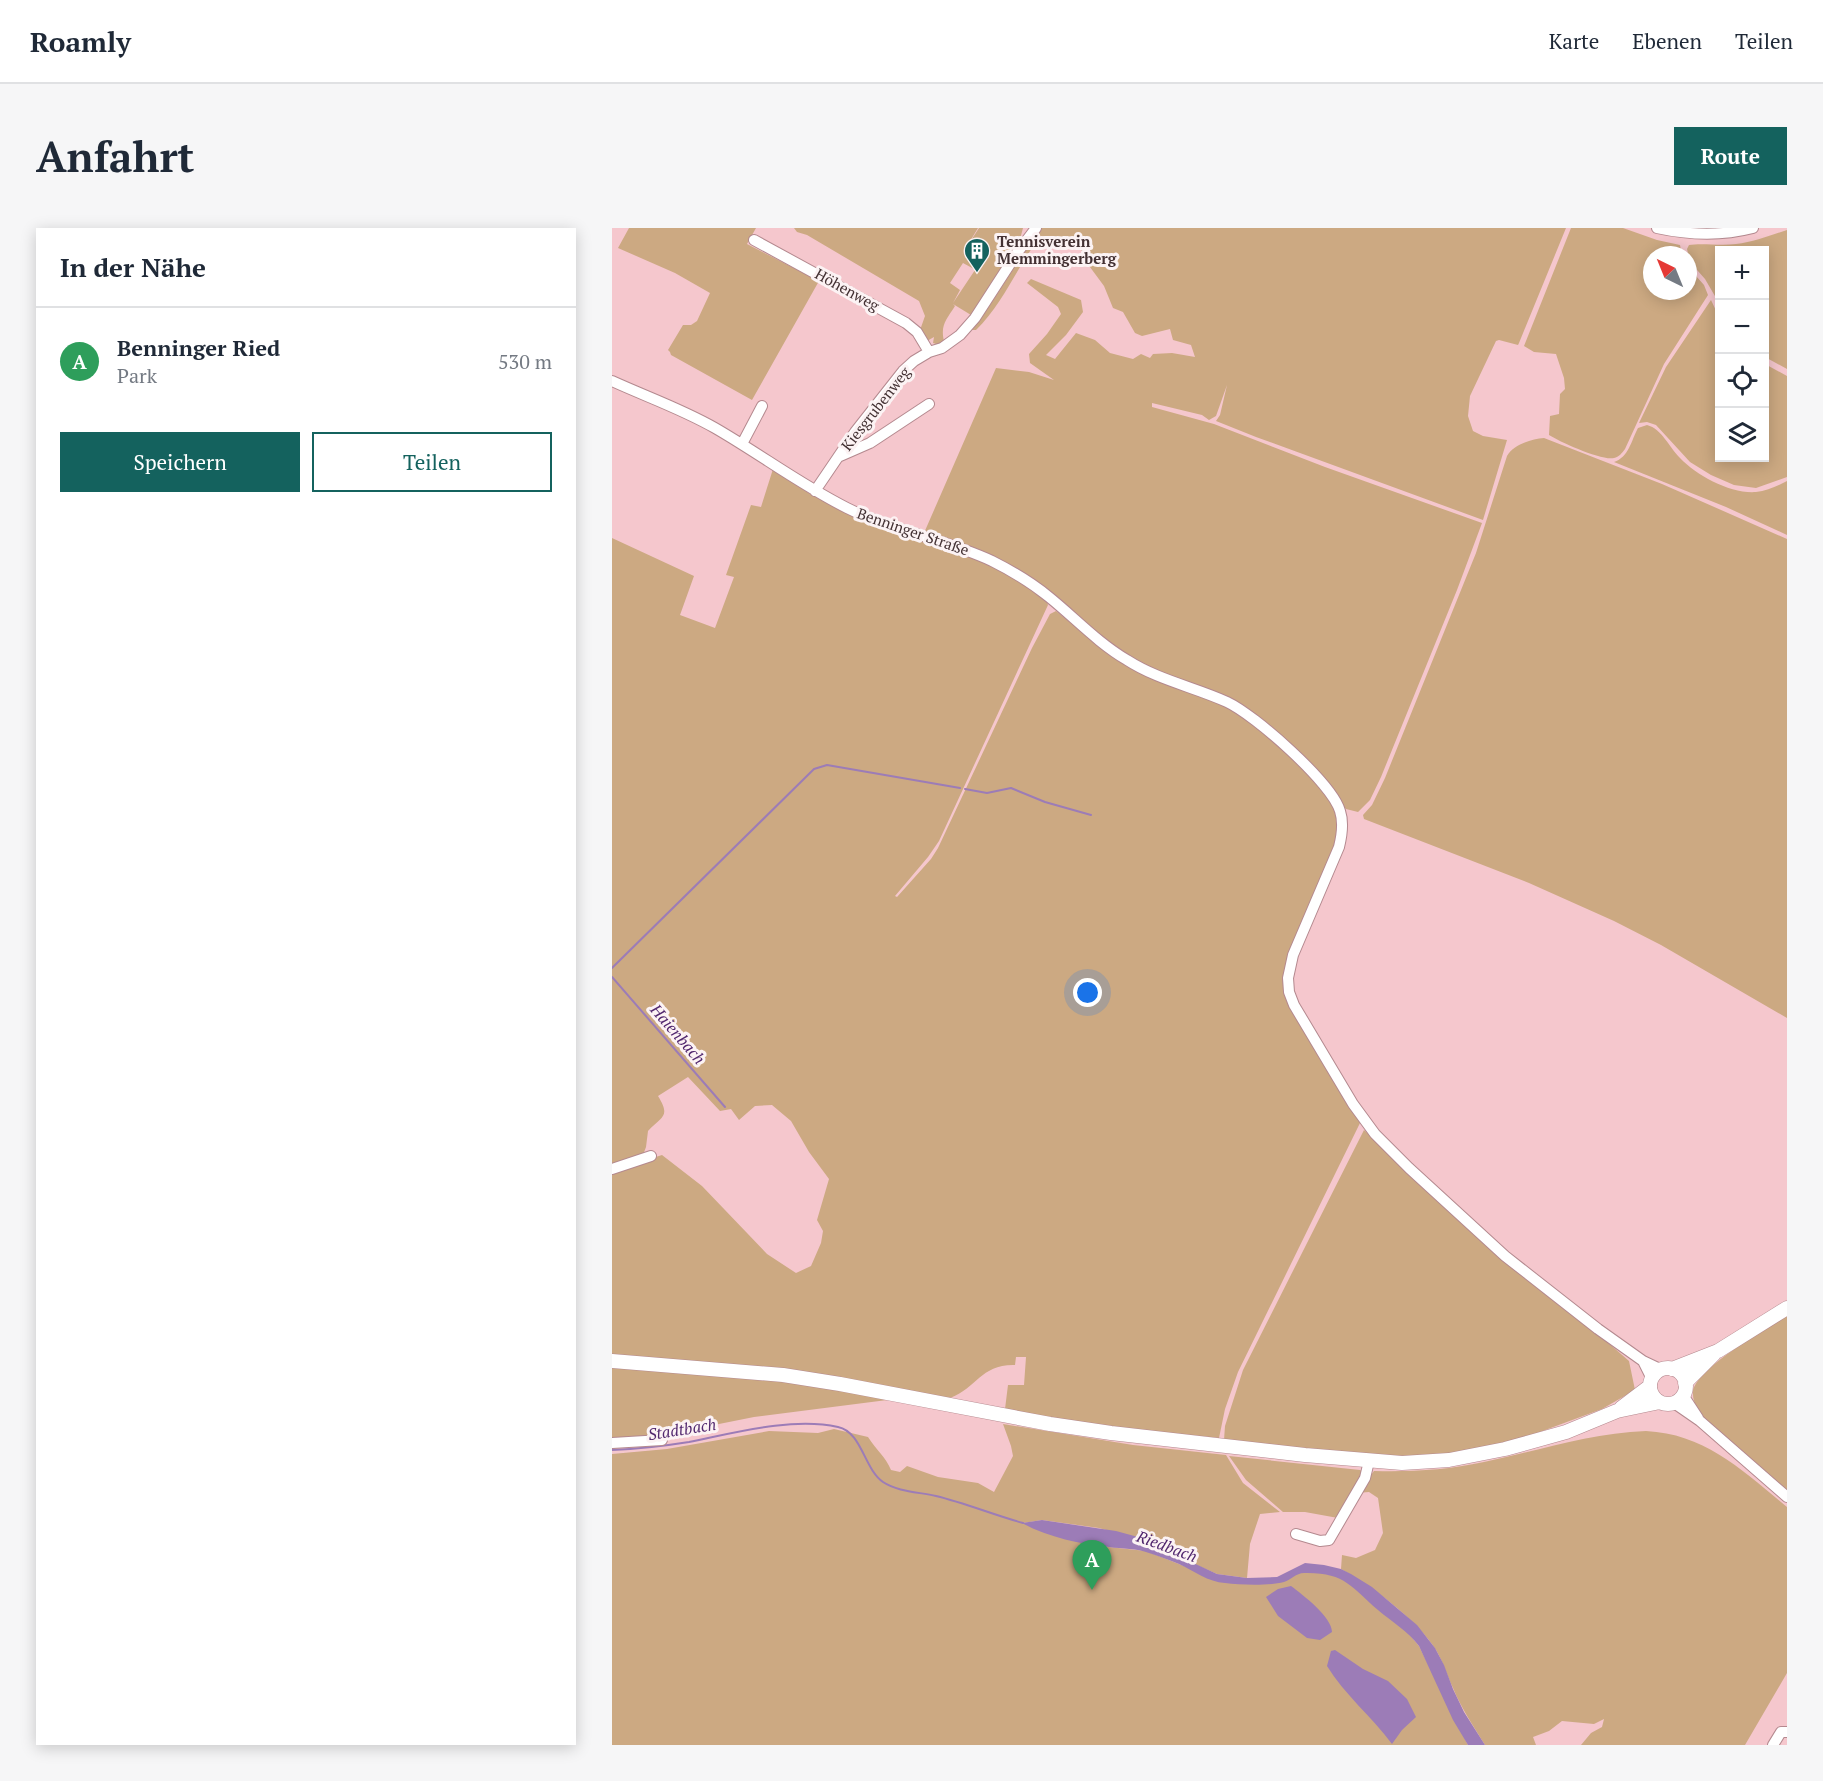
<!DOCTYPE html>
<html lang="de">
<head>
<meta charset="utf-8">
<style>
	body { margin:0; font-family:"PT Serif",serif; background:#f6f6f7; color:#1f2937 }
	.controls { position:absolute; right:18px; top:18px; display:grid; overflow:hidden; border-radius:0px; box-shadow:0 3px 15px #0003 }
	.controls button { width:54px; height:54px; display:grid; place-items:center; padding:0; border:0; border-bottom:2px solid #e0e1e3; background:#fff; color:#1f2937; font:30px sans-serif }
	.compass { position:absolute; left:1031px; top:18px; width:54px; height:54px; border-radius:50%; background:#fff; box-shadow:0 3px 15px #0003; rotate:317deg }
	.you { position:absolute; left:476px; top:765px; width:21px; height:21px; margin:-15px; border:4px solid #fff; border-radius:50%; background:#1a73e8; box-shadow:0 0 0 9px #1a73e833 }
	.badge { display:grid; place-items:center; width:39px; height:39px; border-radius:50%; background:#14625e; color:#fff; font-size:20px; font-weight:700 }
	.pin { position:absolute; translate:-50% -50px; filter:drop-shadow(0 2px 3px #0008) }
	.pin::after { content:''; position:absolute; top:32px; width:21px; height:18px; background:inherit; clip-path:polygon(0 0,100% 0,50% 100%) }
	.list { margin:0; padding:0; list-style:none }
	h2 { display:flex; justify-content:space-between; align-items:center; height:78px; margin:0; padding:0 24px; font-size:26px }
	h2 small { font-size:20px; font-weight:400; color:#747a83 }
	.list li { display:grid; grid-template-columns:39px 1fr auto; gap:18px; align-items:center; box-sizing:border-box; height:108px; padding:0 24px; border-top:2px solid #e0e1e3 }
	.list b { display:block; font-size:22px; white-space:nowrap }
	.list p { margin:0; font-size:20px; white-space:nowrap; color:#747a83 }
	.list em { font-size:20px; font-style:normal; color:#747a83 }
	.actions { display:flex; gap:12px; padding:18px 24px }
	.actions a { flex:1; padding:14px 0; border:2px solid #14625e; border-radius:0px; text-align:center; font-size:21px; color:#14625e }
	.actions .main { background:#14625e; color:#fff }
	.icon { flex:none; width:33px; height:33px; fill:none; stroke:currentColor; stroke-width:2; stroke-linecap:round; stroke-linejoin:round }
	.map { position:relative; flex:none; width:1175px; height:1517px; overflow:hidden; border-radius:0px }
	header { display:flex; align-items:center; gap:36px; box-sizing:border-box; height:84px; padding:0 30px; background:#fff; border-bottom:2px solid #e0e1e3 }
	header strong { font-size:28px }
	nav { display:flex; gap:33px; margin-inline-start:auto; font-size:21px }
	.intro { display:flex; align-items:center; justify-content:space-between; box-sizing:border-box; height:144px; padding:0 36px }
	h1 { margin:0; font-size:42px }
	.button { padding:15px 27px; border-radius:0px; background:#14625e; color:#fff; font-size:21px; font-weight:700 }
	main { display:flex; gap:36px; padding:0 36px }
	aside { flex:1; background:#fff; border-radius:0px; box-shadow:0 3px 15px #0003 }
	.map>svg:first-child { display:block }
</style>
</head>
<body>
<header>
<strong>Roamly</strong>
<nav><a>Karte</a><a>Ebenen</a><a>Teilen</a></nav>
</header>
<div class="intro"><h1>Anfahrt</h1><a class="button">Route</a></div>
<main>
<aside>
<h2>In der Nähe<small></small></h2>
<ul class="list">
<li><span class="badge" style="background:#2e9e5b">A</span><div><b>Benninger Ried</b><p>Park</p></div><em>530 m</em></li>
</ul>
<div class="actions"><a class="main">Speichern</a><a>Teilen</a></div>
</aside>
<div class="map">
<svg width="1175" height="1517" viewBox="0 0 1175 1517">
	<rect width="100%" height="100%" fill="#f5c7cd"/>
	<path fill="#cca982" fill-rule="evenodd" d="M17,0H144L135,16L207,53L140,172L59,127L58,124L56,122L71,97H79L85,93L98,65L63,45L6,20Z
		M182,0H366L349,28L367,0H411L407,15L359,87L341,76L343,78C335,91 328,97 332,113L327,117L321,115L322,109L315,113L307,105L313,88L307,73L195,7L185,4ZM358,33L365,39L341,75L348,62L338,55L351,35L362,41L364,38Z
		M428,0H954L907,115L906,117L887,112L884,113L858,168L856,188L861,203L871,208L895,212L871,292L644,209L604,193L608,187L615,157L604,188L597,192L590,187L540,175V179L602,196L713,239L870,295L845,362L769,549L758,572L746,584L734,581L656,498L555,449L507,423L445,371L312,305L384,140L417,144L442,152L418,135L417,126L435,106L449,86L446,79L415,55L419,51L469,72L471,84L454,107L434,127L443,131L464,105L483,112L498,125L521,131L529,126L538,130L541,126L560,125L583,129L579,117L561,112L558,101L530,108L523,105L511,84L501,80L492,58L475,35L479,29C462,18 447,3 427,15L425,13C403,43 391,75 364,102H358L376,80Z
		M959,0H1011L1045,12L1068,17L1070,27H1040V63H1076V39L1092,57L1096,67L1052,136L1013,221C1010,225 1007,229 1002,230C990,233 948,214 937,207L938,188L947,186L948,166L953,161L952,150L944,126L922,124L912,118Z
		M1175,2V141L1153,129L1152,22H1108L1107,75L1093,51L1078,34L1075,21L1077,17C1090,15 1109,18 1124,16C1142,14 1159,7 1175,2Z
		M1099,72L1107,89L1108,230H1152L1153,136L1175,148V249L1144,260L1122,257L1099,247L1078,234L1044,197L1035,194L1027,195L1054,139Z
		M1035,197C1050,201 1057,219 1068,230C1085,248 1119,266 1144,264C1155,263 1165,258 1175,253V307L1114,279L1002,234C1017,229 1019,213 1026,200Z
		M932,210L1050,256L1175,311V790L1049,717L1002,693L917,655L752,591L751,587L760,577L773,550L864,325L895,228C901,217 919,211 932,210Z
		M161,241L198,266L370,333L409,353L435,374L436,377L327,613L316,629L283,668L285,669L319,631L326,620L420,420L438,386L444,383L474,407L640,493L704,553L726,584L727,605L673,757L748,895L626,1144L613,1181L607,1210L464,1195L393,1181L396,1157H412L414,1129H404L403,1137C369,1136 365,1160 338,1170L0,1127V943L50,927L90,958L155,1026L184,1045L199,1038L209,1015L211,1003L205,992L217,951L197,924L179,893L160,877L143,878L127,892L119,881L108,883L76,849L46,868C59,889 50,888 36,903L34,919L31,927L0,938V310L82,348L68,387L103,400L122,349L114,347L139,277L149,279Z
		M752,902L1017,1133L1023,1162L990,1181L917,1208L853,1225L777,1230L612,1212L613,1198L631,1142Z
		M1175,1088V1263L1094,1192C1087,1184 1080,1175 1081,1163C1085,1140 1155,1100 1175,1088Z
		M0,1137L162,1152L283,1171L142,1189L47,1208L0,1211Z
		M391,1196L521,1217L614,1227L631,1255L668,1284L648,1286L638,1316L635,1350L605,1346L555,1324L537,1314L487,1300L430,1292L411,1295L478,1317L534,1323L615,1355H647L686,1344L702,1345L720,1343C752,1364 783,1387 807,1418L856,1517H0V1226L55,1221L157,1203L206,1205L222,1201L256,1209C264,1222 274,1229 279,1242L288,1244L295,1238L326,1249L366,1255L382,1264L401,1228L399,1218Z
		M1034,1203C1094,1206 1131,1243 1175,1279V1445L1133,1517H969L979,1505L990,1499L992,1491L982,1496L950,1493L937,1503L921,1509L924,1517H873C862,1499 849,1480 841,1460C835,1447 831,1434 824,1422C805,1392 760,1358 729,1341L730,1327L744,1330L763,1322L771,1305L766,1270L757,1264L745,1265L762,1243C799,1244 835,1242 872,1234C926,1223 978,1205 1034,1203Z
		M617,1228L748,1242L751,1244L726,1290L693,1284H671L634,1252Z"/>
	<path fill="#9c7cb7" d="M430,1292L504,1303L526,1309L605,1346L635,1350L665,1349L693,1335L712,1337L729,1341L739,1346L760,1359L805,1397L823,1420L832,1437L841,1461L852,1484L873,1517H856L841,1492L807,1418C796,1403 780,1394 766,1382C739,1359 733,1344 692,1345C684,1345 679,1352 672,1354C656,1358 629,1357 613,1355C596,1354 582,1343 567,1336C557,1332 547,1328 537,1325C525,1320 510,1321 497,1319C468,1316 435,1309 410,1295Z
		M679,1358C691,1367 720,1389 720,1404L708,1412L695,1410L666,1388L654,1369L666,1361Z
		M723,1422L751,1441L776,1453L795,1471L804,1489L790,1502L780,1516C760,1489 732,1466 715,1438L719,1423Z"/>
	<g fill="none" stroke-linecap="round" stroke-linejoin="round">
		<path stroke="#9c7cb7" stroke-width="2" d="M353,561L375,565L399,560L433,574L479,587
			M0,740L202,541L215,537L348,560
			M0,749L113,879
			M0,1222C26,1221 52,1218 77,1214C122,1205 180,1189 226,1199C250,1204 252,1241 271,1254C286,1264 307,1264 324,1268C353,1275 382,1287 411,1295"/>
		<defs>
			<path id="minor" d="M1045,0C1077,7 1110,8 1141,0
				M142,12L294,95L305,104L317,124
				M0,153C35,169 70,181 103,200C148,226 189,257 235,280C281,303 333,311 380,333C400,343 420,355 437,369C463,390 486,415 515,432C546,452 582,459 615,474C643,487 720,555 728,583C732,595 730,607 727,619L681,727L676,750L677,764L682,777L741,876L763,906L797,940L893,1028L986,1101L1031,1133L1050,1142
				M130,216L150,178
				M226,229L258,215L317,176
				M203,263L243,204L291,143L302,133L317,124L330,120L348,107L363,90L405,25L424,0
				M0,941L39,928
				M1031,1133L1040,1151
				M1071,1167L1086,1190
				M1062,1175L1088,1193L1175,1269
				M0,1215L50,1212
				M684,1306L708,1313L717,1312L753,1250L757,1233
				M1161,1517L1169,1504H1175"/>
			<path id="major" d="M0,1133L171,1147L228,1156L438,1196L499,1205L693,1227L790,1235L837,1232L893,1221L954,1204L1005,1183L1048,1174
				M1038 1158a18 18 0 1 1 36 0a18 18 0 1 1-36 0Z
				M1060,1141L1106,1123L1175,1080
				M1073,1155L1102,1126
				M1009,1180L1038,1158"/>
		</defs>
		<use href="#minor" stroke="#b4898f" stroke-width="12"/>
		<use href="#major" stroke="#b4898f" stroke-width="15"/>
		<use href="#minor" stroke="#fff" stroke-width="10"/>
		<use href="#major" stroke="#fff" stroke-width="14"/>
	</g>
	<defs>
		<symbol id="building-pin" viewBox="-11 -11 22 30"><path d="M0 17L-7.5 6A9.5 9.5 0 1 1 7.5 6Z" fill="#14625e" stroke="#fcf3f4"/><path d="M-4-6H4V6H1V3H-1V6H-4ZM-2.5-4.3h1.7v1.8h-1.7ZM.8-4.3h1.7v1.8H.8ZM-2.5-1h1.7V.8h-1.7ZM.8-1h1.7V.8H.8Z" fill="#fff"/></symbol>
	</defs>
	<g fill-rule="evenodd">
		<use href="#building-pin" x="350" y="8" width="30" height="40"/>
	</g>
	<g text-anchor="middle" stroke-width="6" stroke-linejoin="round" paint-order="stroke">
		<g font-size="15" font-weight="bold" fill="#433133" stroke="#fcf3f4" text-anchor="start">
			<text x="385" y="19">Tennisverein<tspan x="385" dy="17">Memmingerberg</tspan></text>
		</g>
		<g font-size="15" fill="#433133" stroke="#fcf3f4">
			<text transform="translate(235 62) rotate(29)" y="5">Höhenweg</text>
			<text transform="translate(264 181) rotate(-52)" y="5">Kiesgrubenweg</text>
			<text transform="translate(301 304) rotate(19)" y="5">Benninger Straße</text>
		</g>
		<g font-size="16" font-style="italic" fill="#51276e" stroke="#fcf3f4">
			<text transform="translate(66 806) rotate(49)" y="6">Haienbach</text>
			<text transform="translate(70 1201) rotate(-9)" y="6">Stadtbach</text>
			<text transform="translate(555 1318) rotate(20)" y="6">Riedbach</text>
		</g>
	</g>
</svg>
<div class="controls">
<button>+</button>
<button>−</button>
<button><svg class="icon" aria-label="locate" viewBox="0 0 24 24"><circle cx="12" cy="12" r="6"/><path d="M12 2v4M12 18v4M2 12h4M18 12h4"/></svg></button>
<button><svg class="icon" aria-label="layers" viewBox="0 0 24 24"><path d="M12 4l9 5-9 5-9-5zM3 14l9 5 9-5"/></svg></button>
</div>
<svg class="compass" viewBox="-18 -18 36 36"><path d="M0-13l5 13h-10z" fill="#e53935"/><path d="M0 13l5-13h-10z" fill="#747a83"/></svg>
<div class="you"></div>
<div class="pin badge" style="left:480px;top:1362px;background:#2e9e5b">A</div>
</div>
</main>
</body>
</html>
